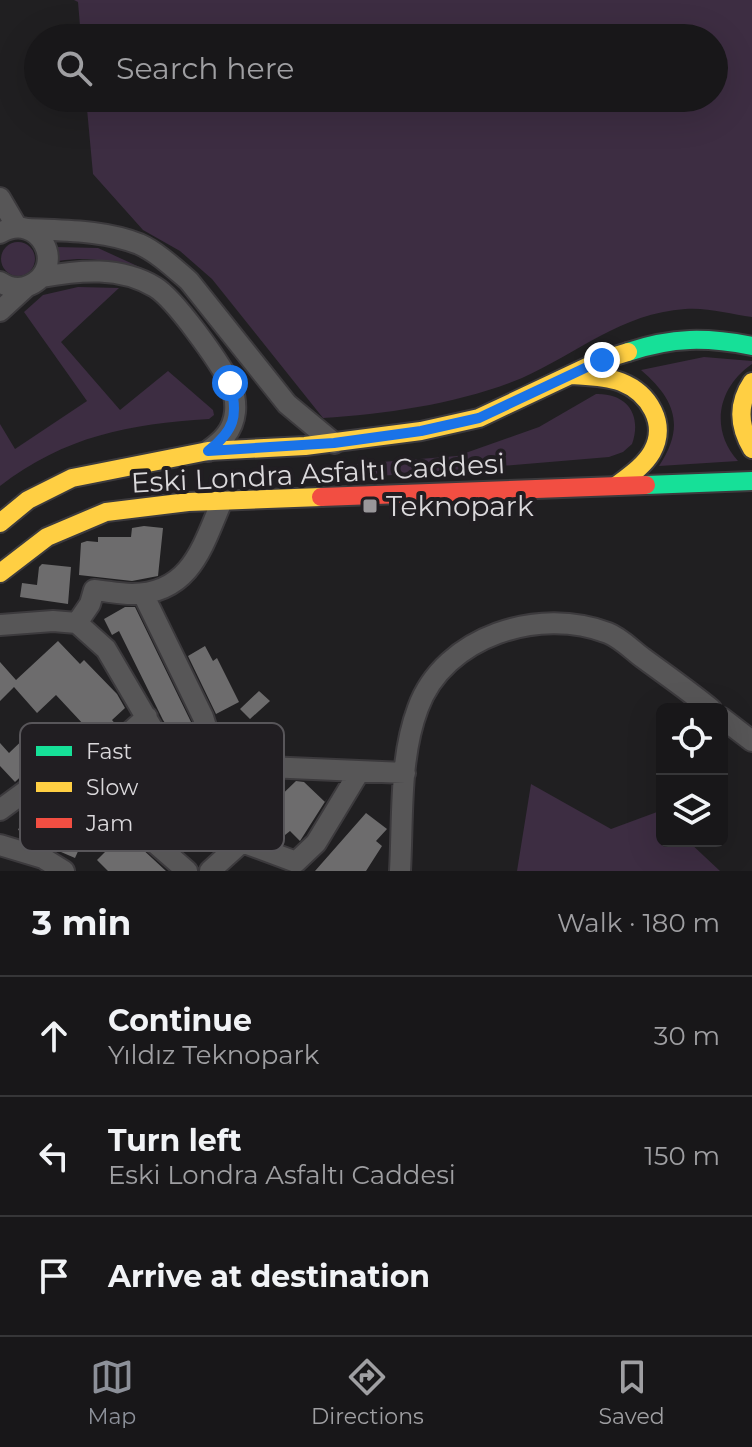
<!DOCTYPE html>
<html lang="en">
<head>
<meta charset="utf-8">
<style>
	body { margin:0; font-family:Montserrat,sans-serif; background:#252426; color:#f1f3f6 }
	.controls { position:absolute; right:24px; bottom:24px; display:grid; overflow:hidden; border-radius:12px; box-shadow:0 8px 32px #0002 }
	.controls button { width:72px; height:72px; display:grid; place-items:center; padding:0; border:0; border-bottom:2px solid #363638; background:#181719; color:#f1f3f6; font:40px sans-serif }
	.stop { position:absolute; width:24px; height:24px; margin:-18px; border:6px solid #1a73e8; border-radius:50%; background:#fff }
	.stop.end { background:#1a73e8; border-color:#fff; box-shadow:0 2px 8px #0008 }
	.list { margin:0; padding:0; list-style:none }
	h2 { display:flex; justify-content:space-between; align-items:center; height:104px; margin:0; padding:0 32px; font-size:34px }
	h2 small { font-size:26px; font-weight:400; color:#9f9fa2 }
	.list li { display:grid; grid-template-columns:52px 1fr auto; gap:24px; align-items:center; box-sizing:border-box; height:120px; padding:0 32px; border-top:2px solid #363638 }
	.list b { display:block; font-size:30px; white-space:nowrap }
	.list p { margin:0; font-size:26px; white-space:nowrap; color:#9f9fa2 }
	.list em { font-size:26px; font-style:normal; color:#9f9fa2 }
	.icon { flex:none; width:44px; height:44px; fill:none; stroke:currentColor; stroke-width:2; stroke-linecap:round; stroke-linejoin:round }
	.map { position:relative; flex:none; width:752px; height:871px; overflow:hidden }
	.search { position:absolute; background:#181719; box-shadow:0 8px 32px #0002; left:24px; right:24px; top:24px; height:88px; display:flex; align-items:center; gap:20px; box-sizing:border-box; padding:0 28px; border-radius:44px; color:#9f9fa2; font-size:30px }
	.sheet { height:464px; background:#181719 }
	nav { display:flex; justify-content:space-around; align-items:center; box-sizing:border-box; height:112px; border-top:2px solid #363638; background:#181719; font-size:22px; color:#9f9fa2 }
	nav a { display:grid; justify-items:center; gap:4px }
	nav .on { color:#8c9099 }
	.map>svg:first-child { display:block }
</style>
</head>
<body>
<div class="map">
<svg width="752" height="871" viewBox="0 0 752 871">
	<rect width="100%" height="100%" fill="#201f21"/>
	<path fill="#3d2d42" d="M74,0H752V317C731,314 706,307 685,309C622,313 576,354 522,378C462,403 388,414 323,418L212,279L180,251L143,230L93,174L86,98H714V38H81L78,2Z
		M1 259a17 17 0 1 1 34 0a17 17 0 1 1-34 0Z
		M57,247L98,248L146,270L143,274C108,261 96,256 58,261Z
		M78,287L119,288L61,342L120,410L168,371L213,410L214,415L209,419C129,424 65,436 0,486V424L15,449L87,401L24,312L43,295Z
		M704,357L752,361V364C717,388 710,430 738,461L659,466C685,427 676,400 641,370Z
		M596,394C628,393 642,416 632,444L623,452L609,457L332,480L331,466L457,456L539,427Z
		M531,784L611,829L657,812L662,816V841H688L720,871H517Z"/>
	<path fill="#6d6c6d" d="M144,526L163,528L158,576L132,581L79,575L81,543L87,541L98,542V537H131L132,528Z
		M42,564L71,567L68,604L20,597L22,583L37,585L39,567Z
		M125,607H135L191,722L193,735L178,742L163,720L119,631L112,635L104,619Z
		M58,641L80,664L84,660L117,694L125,708L112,720L117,726L94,747L77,732L84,725L56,695L37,713L14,687L0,701V662L16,680Z
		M205,646L213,661L217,658L239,702L216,714L188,656Z
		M259,691L270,701L250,719L240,709Z
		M33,730L50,749L15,782L0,766V743L9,753Z
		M130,749L159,780L166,774L189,796L195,791L205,801L214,794L225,805L244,787L267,809L296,781L304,782L325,802L328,797L300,841L290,831L285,835L276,824L268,832L256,820L251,825L241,814L211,843L187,822L178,830L156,807L145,817L128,802L105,772Z
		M58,794L82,802L70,832L84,838L75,858L61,852L64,846L18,830L29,805L43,795Z
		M366,813L387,829L376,841L382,846L366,871H315Z
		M124,833L139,846L166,871H108L97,860Z"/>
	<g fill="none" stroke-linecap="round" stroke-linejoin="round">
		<defs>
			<path id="street" d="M0,198L17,227
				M28,229C65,231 103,230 139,244C157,252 174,268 189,281L287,404L334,443
				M0,233C39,210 68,267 30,285C20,290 9,288 0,282
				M42,277C80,270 120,266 155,287C175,299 218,360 230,383C234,391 236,403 235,412C233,431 222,441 208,451
				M0,311L25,288
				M143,594L203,717L208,733L193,766
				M77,623L90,604L94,590C106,591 119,594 132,594C191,594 203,545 222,501
				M0,625L53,621L77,623L106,649L164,748L181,761L193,766L267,767L405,773
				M722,718L752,741
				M77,779L109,803L187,871
				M0,810L38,782L77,779L147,717
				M0,845L43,858L64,871
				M210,871L242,842L296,862L316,843L359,772
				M400,871C403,819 399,758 418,708C444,636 540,606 608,633C621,638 632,650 643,658C666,675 689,691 711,709"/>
			<path id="fast" d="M628,352C673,337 706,337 752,346
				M646,485L752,481"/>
			<path id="slow" d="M572,375C588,376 606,376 621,382C649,393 668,424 652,452C644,466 629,476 616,486
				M752,382C737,404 739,427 752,449
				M0,523L28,500L72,478L208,451L305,446L421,431L479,418L602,360L628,352
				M0,573L47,537L106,512L188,502L321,497"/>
			<path id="jam" d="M321,497L646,485"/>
		</defs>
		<use href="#street" stroke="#3c3a3d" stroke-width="24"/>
		<use href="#fast" stroke="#3c3a3d" stroke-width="22"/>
		<use href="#slow" stroke="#3c3a3d" stroke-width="22"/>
		<use href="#jam" stroke="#3c3a3d" stroke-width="22"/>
		<use href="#street" stroke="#575657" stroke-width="20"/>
		<use href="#fast" stroke="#16e098" stroke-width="18"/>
		<use href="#slow" stroke="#ffcf43" stroke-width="18"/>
		<use href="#jam" stroke="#f24e42" stroke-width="18"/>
	</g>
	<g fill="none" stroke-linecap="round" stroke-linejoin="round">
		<path stroke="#1a73e8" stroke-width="10" d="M230,383C239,416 234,431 208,451L334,443L421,431L479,418L602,360"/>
	</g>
	<rect fill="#99979a" stroke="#211e22" stroke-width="3" x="362" y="498" width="16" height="16" rx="4"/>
	<g text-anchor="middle" stroke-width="8" stroke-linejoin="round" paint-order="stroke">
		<g font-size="28" fill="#dad8db" stroke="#211e22">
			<text transform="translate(318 473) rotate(-3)" y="10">Eski Londra Asfaltı Caddesi</text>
		</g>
		<g font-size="28" fill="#dad8db" stroke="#211e22" text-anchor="start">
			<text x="386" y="516">Teknopark</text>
		</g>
	</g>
	<rect x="20" y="723" width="264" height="128" rx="12" fill="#211e22" stroke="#58565a" stroke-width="2"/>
	<rect x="36" y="746" width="36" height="10" fill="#16e098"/>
	<rect x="36" y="782" width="36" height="10" fill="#ffcf43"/>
	<rect x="36" y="818" width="36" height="10" fill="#f24e42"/>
	<g font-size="22" fill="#dad8db">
		<text x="86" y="759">Fast</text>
		<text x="86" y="795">Slow</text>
		<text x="86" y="831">Jam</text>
	</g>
</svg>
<div class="controls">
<button><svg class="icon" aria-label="locate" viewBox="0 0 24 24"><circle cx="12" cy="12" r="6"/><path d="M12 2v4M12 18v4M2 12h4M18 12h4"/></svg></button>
<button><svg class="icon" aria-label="layers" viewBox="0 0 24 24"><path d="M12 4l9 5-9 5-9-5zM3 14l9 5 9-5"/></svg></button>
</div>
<div class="stop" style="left:230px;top:383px"></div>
<div class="stop end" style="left:602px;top:360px"></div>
<div class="search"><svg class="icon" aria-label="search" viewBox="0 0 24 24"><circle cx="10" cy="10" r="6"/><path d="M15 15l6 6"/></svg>Search here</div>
</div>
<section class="sheet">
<h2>3 min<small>Walk · 180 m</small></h2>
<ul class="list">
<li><svg class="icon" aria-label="ahead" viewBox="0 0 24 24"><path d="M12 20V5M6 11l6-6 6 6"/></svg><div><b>Continue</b><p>Yıldız Teknopark</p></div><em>30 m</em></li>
<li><svg class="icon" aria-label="left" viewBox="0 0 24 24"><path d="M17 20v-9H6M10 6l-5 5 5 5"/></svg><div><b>Turn left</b><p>Eski Londra Asfaltı Caddesi</p></div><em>150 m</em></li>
<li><svg class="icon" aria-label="arrive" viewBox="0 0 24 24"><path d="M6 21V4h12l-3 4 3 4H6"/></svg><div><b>Arrive at destination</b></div></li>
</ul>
</section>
<nav>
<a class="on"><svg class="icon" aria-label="map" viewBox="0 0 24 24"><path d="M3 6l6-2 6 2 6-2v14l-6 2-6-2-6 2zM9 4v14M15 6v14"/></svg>Map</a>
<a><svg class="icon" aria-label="directions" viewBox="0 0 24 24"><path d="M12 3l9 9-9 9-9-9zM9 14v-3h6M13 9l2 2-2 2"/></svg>Directions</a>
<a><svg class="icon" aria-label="saved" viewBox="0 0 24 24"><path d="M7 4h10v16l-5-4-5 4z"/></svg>Saved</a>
</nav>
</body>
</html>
